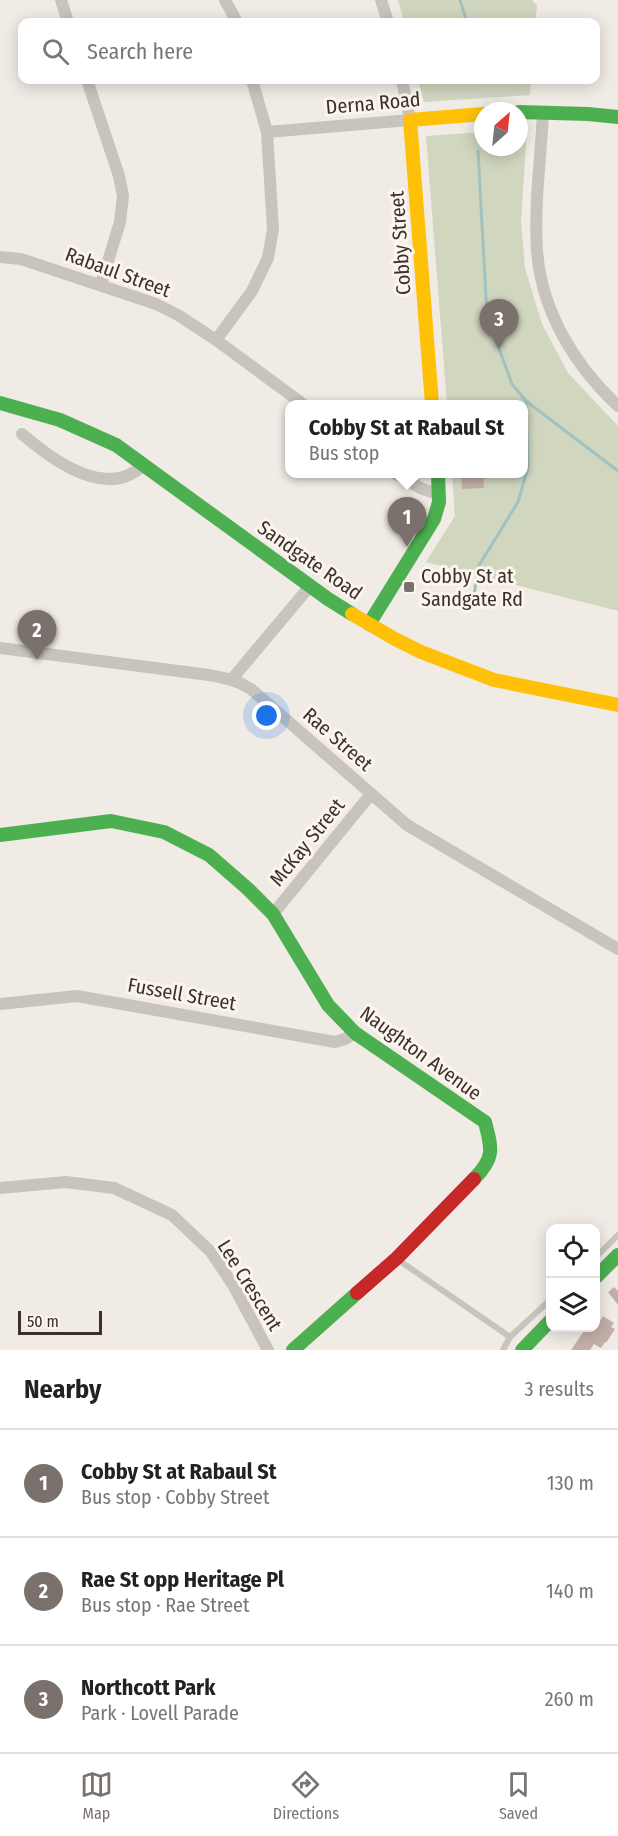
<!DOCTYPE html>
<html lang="en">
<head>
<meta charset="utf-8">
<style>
	body { margin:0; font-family:"Fira Sans Condensed",sans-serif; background:#f6f6f6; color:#222 }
	.controls { position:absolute; right:18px; bottom:18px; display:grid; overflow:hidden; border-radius:12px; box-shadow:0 3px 15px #0003 }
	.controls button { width:54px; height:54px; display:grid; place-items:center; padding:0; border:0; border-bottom:2px solid #e0e0e0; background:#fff; color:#222; font:30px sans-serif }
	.compass { position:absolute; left:474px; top:102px; width:54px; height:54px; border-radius:50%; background:#fff; box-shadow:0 3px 15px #0003; rotate:27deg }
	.scale { position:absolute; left:18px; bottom:15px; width:84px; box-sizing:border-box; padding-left:6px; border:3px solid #3b302b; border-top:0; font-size:16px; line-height:21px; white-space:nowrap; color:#3b302b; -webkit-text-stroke:4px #fbf5ee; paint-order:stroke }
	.you { position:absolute; left:267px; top:716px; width:21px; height:21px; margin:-15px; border:4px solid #fff; border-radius:50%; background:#1a73e8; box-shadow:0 0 0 9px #1a73e833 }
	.badge { display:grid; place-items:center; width:39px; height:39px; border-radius:50%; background:#7a716c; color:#fff; font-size:20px; font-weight:700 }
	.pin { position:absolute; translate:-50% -50px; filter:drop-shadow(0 2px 3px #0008) }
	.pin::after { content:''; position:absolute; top:32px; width:21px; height:18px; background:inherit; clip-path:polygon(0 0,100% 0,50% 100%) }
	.popup { position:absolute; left:285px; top:400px; width:243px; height:78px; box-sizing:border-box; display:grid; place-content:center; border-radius:12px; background:#fff; filter:drop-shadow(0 2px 4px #0005); font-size:20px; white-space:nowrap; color:#767676 }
	.popup b { font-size:22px; color:#222 }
	.popup::after { content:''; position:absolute; left:50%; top:100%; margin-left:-12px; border:12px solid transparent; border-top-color:#fff }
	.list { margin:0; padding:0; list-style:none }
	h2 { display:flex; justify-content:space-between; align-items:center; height:78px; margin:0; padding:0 24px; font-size:26px }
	h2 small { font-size:20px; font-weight:400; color:#767676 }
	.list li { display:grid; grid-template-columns:39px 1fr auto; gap:18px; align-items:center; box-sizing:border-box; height:108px; padding:0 24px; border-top:2px solid #e0e0e0 }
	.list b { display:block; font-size:22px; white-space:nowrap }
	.list p { margin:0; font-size:20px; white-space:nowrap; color:#767676 }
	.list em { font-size:20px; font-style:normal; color:#767676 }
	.icon { flex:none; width:33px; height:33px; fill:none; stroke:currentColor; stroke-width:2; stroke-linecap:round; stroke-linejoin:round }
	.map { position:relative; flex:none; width:618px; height:1350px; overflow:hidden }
	.search { position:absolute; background:#fff; box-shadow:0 3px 15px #0003; left:18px; right:18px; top:18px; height:66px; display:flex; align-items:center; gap:15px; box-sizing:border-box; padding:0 21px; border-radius:12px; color:#767676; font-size:22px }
	.sheet { height:402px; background:#fff }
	nav { display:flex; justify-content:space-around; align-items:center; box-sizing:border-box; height:84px; border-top:2px solid #e0e0e0; background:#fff; font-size:16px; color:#767676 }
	nav a { display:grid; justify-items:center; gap:3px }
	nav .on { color:#7a716c }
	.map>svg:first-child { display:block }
</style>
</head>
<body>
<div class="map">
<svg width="618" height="1350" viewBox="0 0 618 1350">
	<rect width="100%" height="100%" fill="#f0ebe5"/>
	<path fill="#d1d6bf" d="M398,0H532L537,6L535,22H404Z
		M418,80H531L530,95L424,102Z
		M527,128L521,222L525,268L542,324L568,373L618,426V611L426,562L455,516L452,474H524V404H447L426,136L483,132V147H519V129Z"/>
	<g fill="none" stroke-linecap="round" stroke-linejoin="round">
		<path stroke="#a1c2c1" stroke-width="3" d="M460,0L467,22
			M478,151L487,316L512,384L526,401L618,471
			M474,596L478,567L518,502L528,467L526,401"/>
	</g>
	<path fill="#c3afa7" d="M461,474H483L484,488L462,489Z
		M614,1287L618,1291V1305L608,1292Z
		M603,1316L614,1323L611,1327L615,1329L606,1343L605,1342L601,1348L594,1344L590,1350H571L586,1328H596Z"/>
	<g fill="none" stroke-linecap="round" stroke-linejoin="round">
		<path stroke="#c9c3be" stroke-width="6" d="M596,1257L618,1235
			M397,1259L510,1337
			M503,1350L510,1337L550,1300"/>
		<path stroke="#c9c3be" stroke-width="12" d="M61,0L68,22
			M225,0L237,22
			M381,0L388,22
			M87,80L119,176L123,196L120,222L101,284
			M543,112C541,157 534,205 537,250C541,311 575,366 618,406
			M267,132L410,120L402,80
			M0,257L21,259L156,304L178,315L216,340L303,404
			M216,340L252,291L268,258L273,229L267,132L252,80
			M22,434C51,459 107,501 143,465
			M396,474L422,489L439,494
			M0,648L209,675C225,678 237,680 251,689L407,825L618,949
			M232,679L310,586
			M273,914L371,794
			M0,1004L77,996L335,1042L345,1039L355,1033
			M0,1188L66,1182L114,1188L172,1215L211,1252L233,1285L268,1350"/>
		<path stroke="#4caf50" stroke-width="14" d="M519,112L588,114L618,117
			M0,403L60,420L116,445L328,599L352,614
			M369,624L434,519L439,502L438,474
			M0,835L111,821L164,832L209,855L248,889L273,914L328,1005L355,1033L485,1122C492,1149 495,1158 474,1179
			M596,1277L618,1255
			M293,1350L357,1293
			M522,1350L550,1321"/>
		<path stroke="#ffc107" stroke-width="14" d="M432,404L410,120L483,114
			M352,614L395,639L421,652L494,680L618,705"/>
		<path stroke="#c62828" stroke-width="14" d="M357,1293L397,1258L474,1179"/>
	</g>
	<rect fill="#7a716c" stroke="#fbf5ee" stroke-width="2" x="403" y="581" width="12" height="12" rx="3"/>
	<g text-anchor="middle" stroke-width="6" stroke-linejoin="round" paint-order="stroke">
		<g font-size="20" fill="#3b302b" stroke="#fbf5ee">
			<text transform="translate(373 103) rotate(-5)" y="7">Derna Road</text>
			<text transform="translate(400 243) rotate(-94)" y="7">Cobby Street</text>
			<text transform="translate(118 272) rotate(20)" y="7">Rabaul Street</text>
			<text transform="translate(310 560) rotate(35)" y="7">Sandgate Road</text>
			<text transform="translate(338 739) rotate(41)" y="7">Rae Street</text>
			<text transform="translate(307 842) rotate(-51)" y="7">McKay Street</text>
			<text transform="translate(182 994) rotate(10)" y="7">Fussell Street</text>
			<text transform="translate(421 1053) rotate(36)" y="7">Naughton Avenue</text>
			<text transform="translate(250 1285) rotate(58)" y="7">Lee Crescent</text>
		</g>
		<g font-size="20" fill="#3b302b" stroke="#fbf5ee" text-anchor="start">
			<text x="421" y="583">Cobby St at<tspan x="421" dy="23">Sandgate Rd</tspan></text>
		</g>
	</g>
</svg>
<div class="controls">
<button><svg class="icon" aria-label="locate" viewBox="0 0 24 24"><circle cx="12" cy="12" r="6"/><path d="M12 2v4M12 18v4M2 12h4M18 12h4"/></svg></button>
<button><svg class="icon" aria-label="layers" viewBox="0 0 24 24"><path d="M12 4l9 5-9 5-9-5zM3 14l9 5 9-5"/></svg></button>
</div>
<svg class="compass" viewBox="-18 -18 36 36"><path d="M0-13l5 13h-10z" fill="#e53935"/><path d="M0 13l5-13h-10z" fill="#767676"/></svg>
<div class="scale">50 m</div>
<div class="you"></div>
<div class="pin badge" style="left:407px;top:547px">1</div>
<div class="popup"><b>Cobby St at Rabaul St</b>Bus stop</div>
<div class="pin badge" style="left:37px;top:660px">2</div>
<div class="pin badge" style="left:499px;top:349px">3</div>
<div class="search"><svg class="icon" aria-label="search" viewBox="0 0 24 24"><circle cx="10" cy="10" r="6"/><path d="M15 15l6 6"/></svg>Search here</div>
</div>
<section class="sheet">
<h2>Nearby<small>3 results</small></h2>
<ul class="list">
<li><span class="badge">1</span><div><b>Cobby St at Rabaul St</b><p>Bus stop · Cobby Street</p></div><em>130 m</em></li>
<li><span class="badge">2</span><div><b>Rae St opp Heritage Pl</b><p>Bus stop · Rae Street</p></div><em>140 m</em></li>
<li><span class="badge">3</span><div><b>Northcott Park</b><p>Park · Lovell Parade</p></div><em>260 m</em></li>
</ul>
</section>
<nav>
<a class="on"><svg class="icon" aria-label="map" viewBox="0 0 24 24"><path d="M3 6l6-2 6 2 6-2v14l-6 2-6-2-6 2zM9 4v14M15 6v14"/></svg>Map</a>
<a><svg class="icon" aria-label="directions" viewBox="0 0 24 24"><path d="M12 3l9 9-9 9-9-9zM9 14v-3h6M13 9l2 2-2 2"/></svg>Directions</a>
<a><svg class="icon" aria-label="saved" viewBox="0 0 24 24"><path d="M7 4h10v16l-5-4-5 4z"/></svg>Saved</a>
</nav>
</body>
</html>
